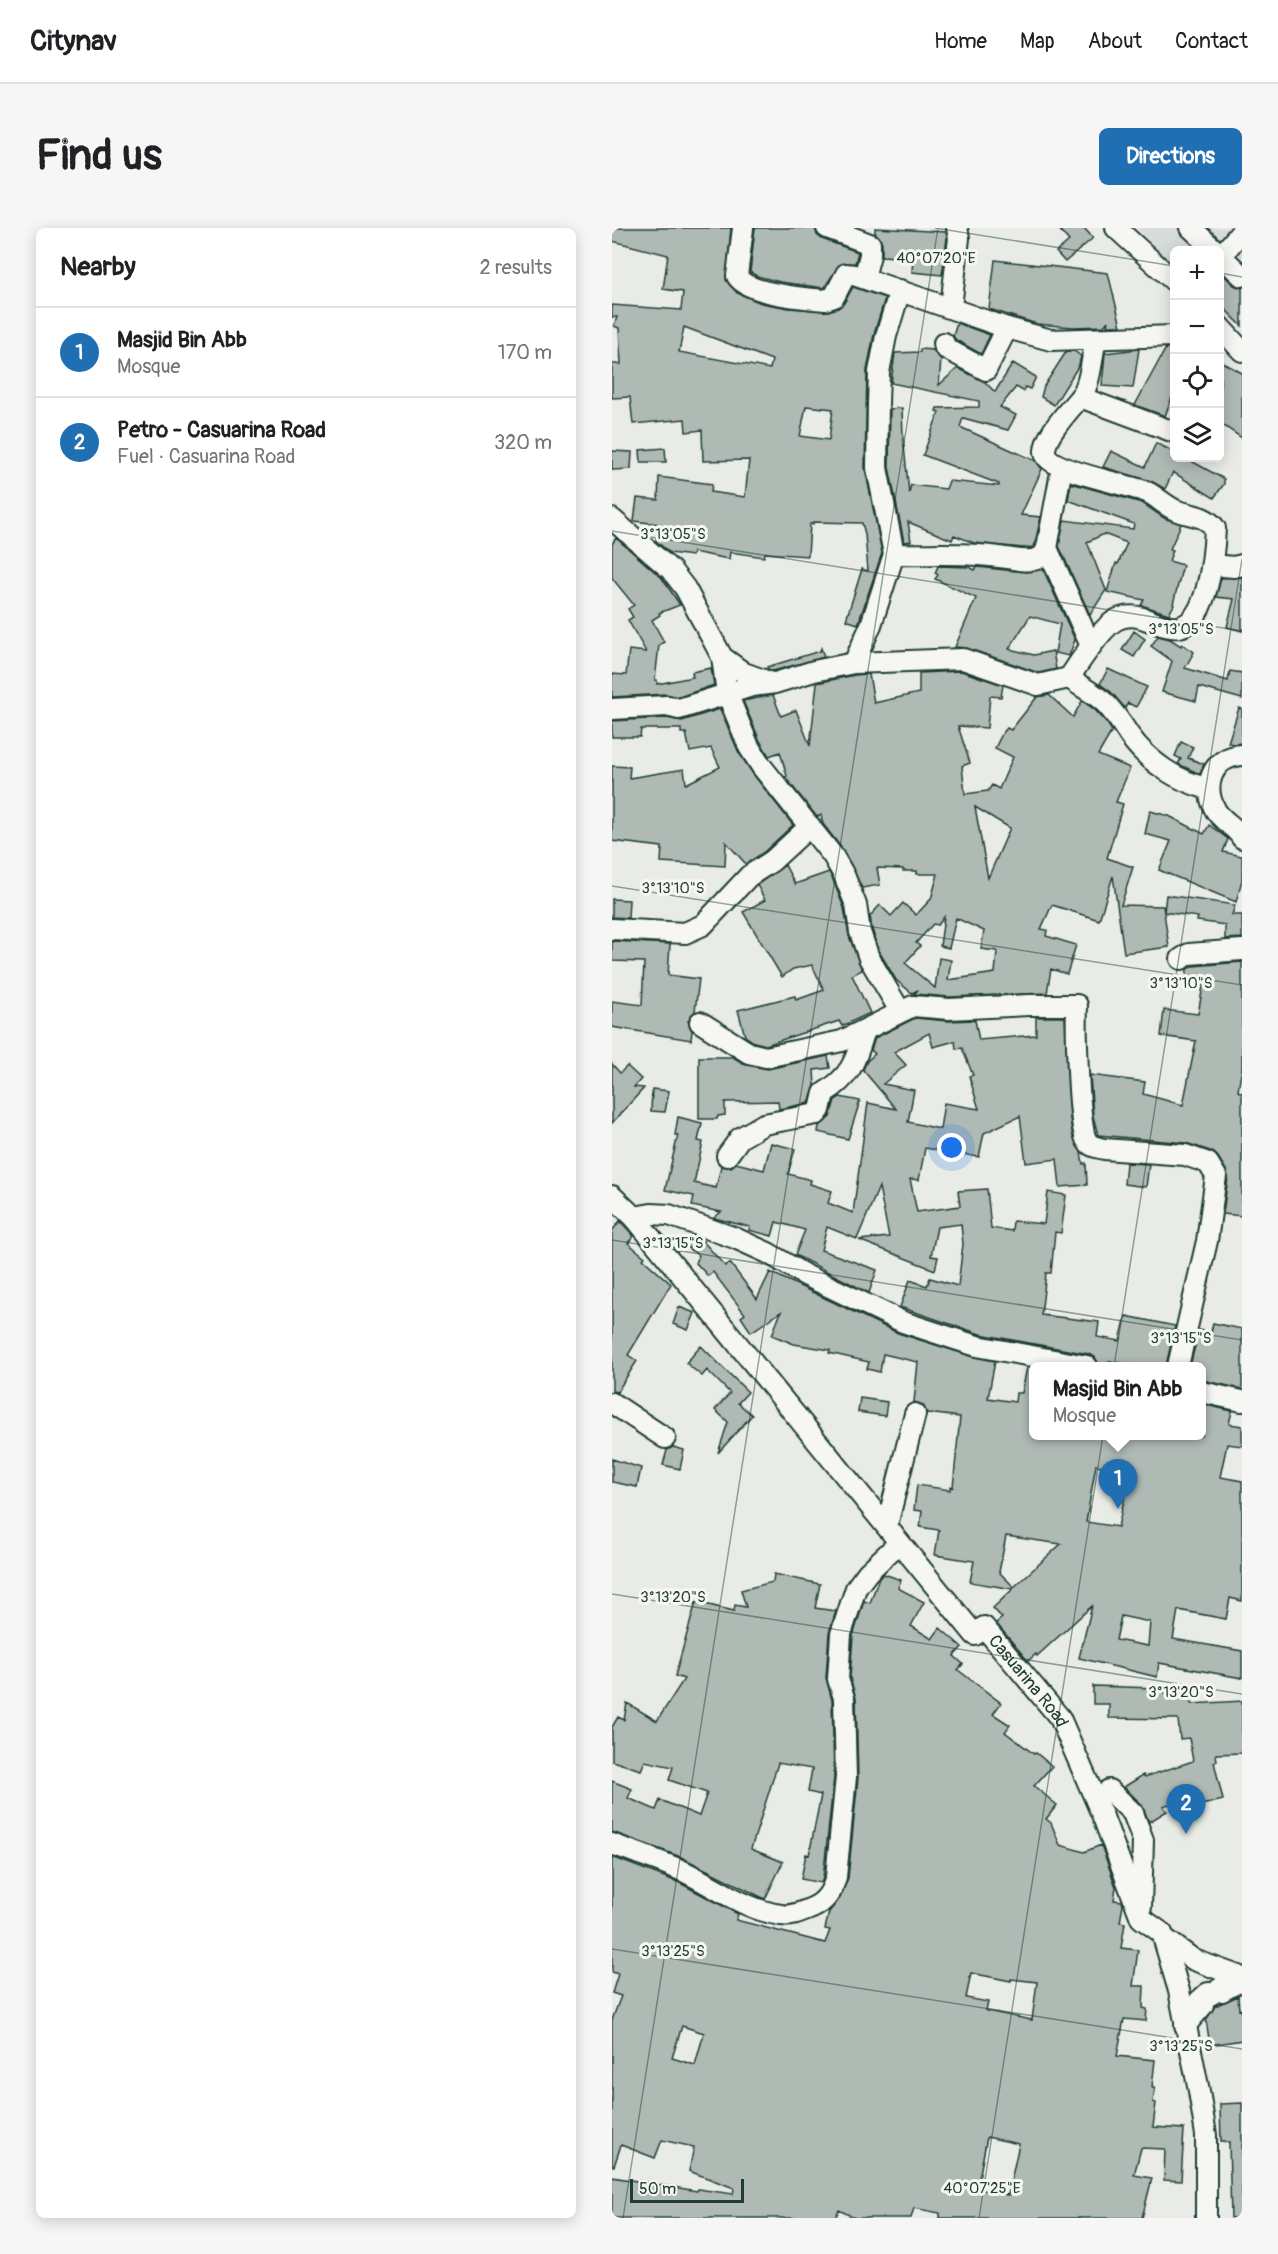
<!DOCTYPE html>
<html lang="en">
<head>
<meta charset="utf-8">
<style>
	body { margin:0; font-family:Pangolin,sans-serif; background:#f6f6f6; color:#202124 }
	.controls { position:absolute; right:18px; top:18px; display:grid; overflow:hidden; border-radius:9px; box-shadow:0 3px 15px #0003 }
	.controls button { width:54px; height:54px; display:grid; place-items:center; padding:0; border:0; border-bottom:2px solid #e0e0e0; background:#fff; color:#202124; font:30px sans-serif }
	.scale { position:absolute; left:18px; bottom:15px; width:114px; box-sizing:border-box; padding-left:6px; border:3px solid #1f3d34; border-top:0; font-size:16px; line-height:21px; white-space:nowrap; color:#1f3d34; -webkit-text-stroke:4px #f6f6f2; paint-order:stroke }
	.you { position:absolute; left:340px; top:920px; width:21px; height:21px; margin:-15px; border:4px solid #fff; border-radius:50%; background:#1a73e8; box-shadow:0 0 0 9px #1a73e833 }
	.badge { display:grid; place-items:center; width:39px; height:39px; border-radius:50%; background:#1f6fb2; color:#fff; font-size:20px; font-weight:700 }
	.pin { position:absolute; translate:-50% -50px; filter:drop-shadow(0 2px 3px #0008) }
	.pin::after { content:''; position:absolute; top:32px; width:21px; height:18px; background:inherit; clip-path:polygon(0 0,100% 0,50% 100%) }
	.popup { position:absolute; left:417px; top:1134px; width:177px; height:78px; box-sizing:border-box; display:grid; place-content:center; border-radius:9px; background:#fff; filter:drop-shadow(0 2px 4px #0005); font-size:20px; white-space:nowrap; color:#757577 }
	.popup b { font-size:22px; color:#202124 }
	.popup::after { content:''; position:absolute; left:50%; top:100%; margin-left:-12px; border:12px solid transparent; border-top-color:#fff }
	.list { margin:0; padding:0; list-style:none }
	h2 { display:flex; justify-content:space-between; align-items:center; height:78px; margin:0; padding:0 24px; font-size:26px }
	h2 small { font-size:20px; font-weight:400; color:#757577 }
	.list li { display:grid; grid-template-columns:39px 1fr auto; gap:18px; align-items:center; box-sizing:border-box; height:90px; padding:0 24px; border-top:2px solid #e0e0e0 }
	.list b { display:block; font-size:22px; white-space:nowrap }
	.list p { margin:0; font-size:20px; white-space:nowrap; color:#757577 }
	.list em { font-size:20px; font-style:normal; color:#757577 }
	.icon { flex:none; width:33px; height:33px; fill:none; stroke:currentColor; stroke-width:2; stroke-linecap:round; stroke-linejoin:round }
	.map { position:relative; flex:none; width:630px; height:1990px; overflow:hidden; border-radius:9px }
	header { display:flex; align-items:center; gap:36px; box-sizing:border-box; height:84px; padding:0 30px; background:#fff; border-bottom:2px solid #e0e0e0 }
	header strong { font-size:28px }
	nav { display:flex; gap:33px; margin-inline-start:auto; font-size:21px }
	.intro { display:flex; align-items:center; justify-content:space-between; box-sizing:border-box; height:144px; padding:0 36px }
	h1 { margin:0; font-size:42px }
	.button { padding:15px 27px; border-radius:9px; background:#1f6fb2; color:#fff; font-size:21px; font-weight:700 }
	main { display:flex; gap:36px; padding:0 36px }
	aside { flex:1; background:#fff; border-radius:9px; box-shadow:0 3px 15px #0003 }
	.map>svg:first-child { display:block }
</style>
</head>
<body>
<header>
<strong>Citynav</strong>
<nav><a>Home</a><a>Map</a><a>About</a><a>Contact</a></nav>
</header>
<div class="intro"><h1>Find us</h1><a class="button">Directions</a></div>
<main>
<aside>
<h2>Nearby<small>2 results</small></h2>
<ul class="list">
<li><span class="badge">1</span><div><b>Masjid Bin Abb</b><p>Mosque</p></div><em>170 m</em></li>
<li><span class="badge">2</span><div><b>Petro - Casuarina Road</b><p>Fuel · Casuarina Road</p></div><em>320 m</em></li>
</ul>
</aside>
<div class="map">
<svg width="630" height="1990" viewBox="0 0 630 1990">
	<rect width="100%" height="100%" fill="#e9ebe7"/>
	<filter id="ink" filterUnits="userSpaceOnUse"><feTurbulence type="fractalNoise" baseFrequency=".0167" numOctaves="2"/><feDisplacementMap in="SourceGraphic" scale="12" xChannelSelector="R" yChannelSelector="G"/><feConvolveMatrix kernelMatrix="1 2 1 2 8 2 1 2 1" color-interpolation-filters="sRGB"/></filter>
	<g filter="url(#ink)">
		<path fill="#d8dcd8" d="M525,0H630V100L608,81V22H562V39Z"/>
		<path fill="#b0bab5" stroke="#1f3d34" stroke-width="1.5" fill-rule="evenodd" d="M0,0H119L114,52L125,65L149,75L177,80L216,83L226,80L232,75L241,59L273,70L262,106L255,142L253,240L270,325L246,396L234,392L250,341L256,343L253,306L250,295L201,294V296H198L196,328L153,325L152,329L118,324L117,331L81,324L80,328L58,325L44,313L46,296L22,293L25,270L46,272L47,249L100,256L99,264L133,269L137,232L91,233L90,202L74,204L73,191L21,196L18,169L0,170V136H9L7,100L2,98L5,89H0V77L69,82L71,64L51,61L56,27L0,13ZM72,99L160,132L158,141L67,124ZM194,178L221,181L217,212L188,208Z
			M143,0H203L205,7L210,11L246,24L243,35L228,36L212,60L168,54L145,48L138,44Z
			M263,0L334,4L335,10L330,47L300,44L301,30L270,28V15L268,10L263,5Z
			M446,0H472L481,10L453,34L444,24L457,13Z
			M383,32L496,45L509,98H495L496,93L492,98L461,99L425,96L377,81Z
			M608,43L622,57L630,60V98L608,76Z
			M345,95L378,107L369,126L344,112L341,108Z
			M554,120H562V164L553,188L523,177Z
			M308,121L321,122L329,131L327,157L346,140L373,154L383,164L401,135L424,149L418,161L413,159L411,163L404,159L388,179L404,187L396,202L351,190L348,199L424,233L430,241L409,287L429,289L422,319L411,320L362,315L342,307L340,312L296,294L299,313L292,314L277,239L278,181L290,180L291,209L297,265L299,257L334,261L337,253L387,258V256L311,227L327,184L324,183L325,180L367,179V173L279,155L283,125L308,124Z
			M527,121L521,160L490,158L493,125Z
			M462,123L469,128L467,137L442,177L429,169L432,158L454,124Z
			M608,133L630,145V210L608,195Z
			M544,215L562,224V230H574L612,251V256L602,270L561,244L553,261L539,253L491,239L499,223L533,239Z
			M53,220L54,234H29L28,222Z
			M0,223L20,224L19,241L0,242Z
			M459,255L530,275L552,290L569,296L558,321L561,322L557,333L571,337L561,376L562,377L557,386L529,377L532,372L495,364L504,335L506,336L515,315L492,306L475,314L494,362L478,387L447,318L452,292L521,301L522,296L456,272Z
			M4,310L50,350L68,377L47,385L48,387L40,392L52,414L47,417L43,452H45V456L81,449L80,444L99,440L102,457L67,469L54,466L0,469V446L14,447L17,422L34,424L16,392L21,389L16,381L22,377L0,350V316Z
			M326,338L357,339L363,342L365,339L414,344L431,341L463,412L457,428L443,425L448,396L418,388L397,421L422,427L441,423L444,441L427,445L355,420L343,419L364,370L323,351L326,347L323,345Z
			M630,349V403L615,399L622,371L604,369L609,350Z
			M522,403L533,411L522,429L510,422Z
			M546,408L558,411L569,418L570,416L582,424L573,440L616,453L618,443L630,445V471L587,459L584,473L550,464L560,433L539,418Z
			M209,420L212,429L161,443L156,441L155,439L208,423Z
			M496,441L535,459L524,479L516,475L513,480L499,464L488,456Z
			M349,443L391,457L389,469L378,468L375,500L346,498L358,535L350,538L353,566L376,563L380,557L387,561L401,529L383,520L390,506L395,500L399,502L425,469L437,467L461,489L470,473L483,482L495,495L500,503L486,527L518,540L504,574L511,576L495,630L521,639L509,677L551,678L557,719L512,725L501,648L487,692L440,677L429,701L435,702L434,708L464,717L455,746L439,741L435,765L337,769L302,766L306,762L300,765L284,752L268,725L260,701L258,688L268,677L279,688L291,675L304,687L319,671L326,646H305V643H291V641L265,640L268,657L250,660L231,622L211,596L209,587L205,589L173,549L175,548L168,524L157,528L148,513L131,473L161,467L169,488L184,482L198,518L205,455L243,447L257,446L262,475L307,465V445ZM363,579L398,600L376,650ZM332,689L328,718L337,720L344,690L372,703L369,721L385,723L383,745L336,752L339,732L327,730L323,760L293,735L308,718L304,715L321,696L326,697Z
			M627,480L630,481V515L622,516L616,515Z
			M108,481L127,525L141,546L181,597L153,623L134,636L114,614L113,638L49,634L50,619L0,613V538L18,539L17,550L72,541L74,556L108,539L99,520L78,524L74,505H69V501H29L28,509H0V493L54,490L70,493Z
			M569,514L581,519L576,530L592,536L588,546L566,536L569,531L563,528Z
			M538,583L557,588L592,606L597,597L616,611L611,624L630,628V652L624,674L547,642L559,613L533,606Z
			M173,637L183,656L217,644L221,652L232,680L237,708L250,742L240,747L258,785L230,798L227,793L154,817L142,814L133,808L126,782L183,768L184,772L212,762L200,737L181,741L170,749L131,684L153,672L145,657Z
			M554,667L623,677L620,687H630V710L613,711V697L585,693L586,689L552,684Z
			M0,671L17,672L16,690L0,689Z
			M0,713L58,716L56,747L87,751L83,783L76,793L80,803L79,812L0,799V773L30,777L32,734L0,733Z
			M630,734V839L626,863L630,865V988L611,986L616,949L614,942L606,929L601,924L574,915L486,907L481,888L478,847L533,854L531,866L571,877L584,813L549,808L552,782L586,786L591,758H574L575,741L581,738Z
			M424,789H453L458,891L461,909L469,924L471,936L474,935L475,957L448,959L445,931L414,935L408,888L372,905L367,929L313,920L307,952L298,951L305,984L348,978L346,963L375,961L379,1000L400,1003L401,993L432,996L436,964L454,967L449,1005L443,1004L439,1045H434L429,1087L487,1094L485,1109L508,1113L514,1088L563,1098L554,1138H527L497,1133V1138H487L483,1129L477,1126L368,1106L288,1079L298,1052L315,1058L318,1050L346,1058L351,1016L349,996L325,999L319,1028L326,1029L323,1042L247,1012L277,1009L267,959L245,1011L215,999L209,1022L265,1042L257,1065L183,1027L193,1002L164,994L160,1008L137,1002L138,999L102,990L109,984L80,978L82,968L53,962L66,907H63L66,889L90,895L86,913L91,914L82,955L104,960L109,938L119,939L124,935L152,942L159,915L183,921L176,946L199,952L198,956L220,963L216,975L241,985L256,875L284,881L251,842L255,833L263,826L259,822L263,810L303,790L336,793L363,792L367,812L424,807ZM317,805L321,819L343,813L344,821L350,820L361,847L357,848L367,881L332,875L328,901L296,894L302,862L271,856L294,837L282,824Z
			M216,828L218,840L202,842L203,858L197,875L167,881L166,873L113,874V887L106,888L105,891H87V829H121L134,837L156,841Z
			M0,836L8,845L15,838L29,851L22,859L32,860L0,895Z
			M40,861L57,863L53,884L39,883Z
			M228,869L248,873L236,911L206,904L207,898L218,889L223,872Z
			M514,935L537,936L534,959L512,956Z
			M8,993L22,1008L16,1015L33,1029L31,1031L59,1056L16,1127L25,1133L5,1164L0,1163V1003Z
			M82,1008L89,1011L113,1038L118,1035L145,1071L158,1044L286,1105L362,1129L383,1133L376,1170L403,1174L404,1165H410L415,1139L422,1141V1208H590V1176L620,1183L617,1196L630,1198V1218L615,1216L608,1249L630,1253V1373L618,1370L614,1391L566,1382L561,1411L630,1423V1450L547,1435L545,1449L467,1430L480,1378L425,1428L424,1426L416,1433L384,1395L390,1390L381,1380L401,1361L358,1354L362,1333L323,1327L327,1302L308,1299L310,1283L302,1282L305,1257L338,1262V1258L341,1259L348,1189L315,1185L311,1177L302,1174L306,1134L271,1126L268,1144L255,1141L257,1134L217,1125L218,1122L182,1116L160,1107L169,1084L139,1104L129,1089L133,1086L101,1044L96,1048L84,1035L87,1027L78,1022L73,1016ZM484,1237L518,1244L506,1299L474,1294ZM394,1308L449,1316L402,1359L387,1344ZM509,1388L538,1394L536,1418L504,1412Z
			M67,1079L83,1085L76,1102L61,1096Z
			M601,1095L630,1101V1161L590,1152V1138H578L587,1102L599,1104Z
			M89,1118L136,1164L126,1175L140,1187L106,1225L116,1194L103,1182L118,1165L95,1142L90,1148L74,1135Z
			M248,1170L275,1174L273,1188L246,1184Z
			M61,1219L72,1222L68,1241L51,1237L55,1222Z
			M0,1231L29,1240L25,1259L0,1254Z
			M162,1346L208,1356L203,1380L224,1383L217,1405L214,1450L220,1472L222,1549L211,1650L209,1655L189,1651L194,1626L197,1627L209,1567L196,1564L200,1541L166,1535L139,1621L171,1634L153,1671L69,1629L0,1604V1553L20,1561L16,1570L44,1582L48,1572L87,1588L95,1565L57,1552L61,1539L33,1533L29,1542L0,1533V1499L6,1489L12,1492L15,1475L45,1493L72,1451L63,1448L84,1374L122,1383L123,1377L134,1379L129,1362L161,1354Z
			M272,1346L289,1352L286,1360L312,1374L299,1398L320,1411L328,1400L350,1419L342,1428L351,1436L346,1442L389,1475L381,1486L398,1497L393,1504L422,1526L424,1525L440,1538L422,1558L445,1577L434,1591L439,1595L448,1617L472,1624L489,1617L504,1659L502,1672L510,1673L511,1677L508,1694L513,1695L509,1720L526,1722L521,1758H532L531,1780L535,1781L534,1793L512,1791L505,1828L543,1832L540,1859H543L541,1874L544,1875L541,1899L572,1901L569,1953L552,1952L553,1921L529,1920L522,1947L540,1950L530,1990H328V1985L302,1980L299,1990H243L227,1982L223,1990H0V1949L85,1963L86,1961L121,1966L122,1960L77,1943L82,1919L50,1912L43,1930L9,1917L2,1938H0V1792L9,1768L0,1765L6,1746L0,1744V1629L68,1655L126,1686L124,1692L213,1715L218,1702L213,1701L217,1684L228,1670L236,1650L246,1550L244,1470L238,1450L241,1408L252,1373L258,1375L267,1350ZM359,1745L399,1753V1751L425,1754L420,1792L374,1783L376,1774L354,1770ZM70,1798L92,1805L83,1837L60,1830ZM375,1909L407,1916L396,1967L365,1961Z
			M481,1458L543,1460V1463H553V1466L578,1464L579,1476L630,1473V1525L604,1526L605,1533L602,1534L611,1572L581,1579L578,1569L551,1578L555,1583L537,1594L530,1577L512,1559L531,1547L533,1549L581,1533L577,1510L568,1511L566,1491L497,1490V1476H481Z
			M626,1768L627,1782L630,1781V1812L598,1817L594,1792L603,1778Z
			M630,1875V1990H619L617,1914H609L608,1876Z"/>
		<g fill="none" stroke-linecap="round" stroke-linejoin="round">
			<defs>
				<g id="minor">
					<path d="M131,0L125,48C135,66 193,70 213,72L222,69L234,46L242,47L395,100L439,112L562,108"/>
					<path d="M215,0L258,16V27L252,50"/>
					<path d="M504,0L562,53"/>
					<path d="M579,0L603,22"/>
					<path d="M608,27L630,48"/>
					<path d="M608,29L630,3"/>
					<path d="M339,79L347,10L345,0"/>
					<path d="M608,99L630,123"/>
					<path d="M332,115L333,120L374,142L395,100"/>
					<path d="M468,169L562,204"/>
					<path d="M0,291L59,342L73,360L110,429L115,465L137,519L150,539L221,628L232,647L244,677L248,704L257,730L288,783"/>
					<path d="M435,320L479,418"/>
					<path d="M282,326C320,327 357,324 394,330C404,331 417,335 427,330C432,328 433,324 435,320L450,239"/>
					<path d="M600,337L622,339L630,337"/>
					<path d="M110,429L132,445L157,454"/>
					<path d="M242,435L259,397L282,326L265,240L266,176L267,144L274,108L288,62"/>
					<path d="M457,450C467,435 490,398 506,391C526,382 540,397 559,399C596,405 602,325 603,300C593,287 580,288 566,283C554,279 546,269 535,264C514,256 446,244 435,229C424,216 460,179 469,168C479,156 480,126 484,111"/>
					<path d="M0,481L55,478L67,481L140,458L163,455L202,443L242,435L351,431L426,457L457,450C469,459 485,466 495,477C504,487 510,496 517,507C536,534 565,553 597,561"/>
					<path d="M630,527C599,529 590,559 604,583C611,594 624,599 630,610"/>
					<path d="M0,701L73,705L91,697L137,648L160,633L198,598"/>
					<path d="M569,731L577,726L630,722"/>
					<path d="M88,794L137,825L154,829L230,813L301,778L337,781L417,777H465C464,798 466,901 475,913C479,919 485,919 492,921L573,927L596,935L604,948L595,1013L566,1138"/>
					<path d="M115,928L128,910L152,896L205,886L208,882L212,865C240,848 244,831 253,802"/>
					<path id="s1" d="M0,968L22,989L363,1407L372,1399L448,1490L491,1589L529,1690L550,1705L567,1763L587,1863L594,1907V1990"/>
					<path d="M22,989L39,986L57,987L123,1010L156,1025L193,1047L291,1094L346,1112L365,1118L475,1138"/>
					<path d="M590,1164L630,1173"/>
					<path d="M0,1175L53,1210"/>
					<path d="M275,1297L303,1186"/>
					<path d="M497,1562L521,1585L531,1612L529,1679"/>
					<path d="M0,1616C24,1625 49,1633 73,1644C104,1659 134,1682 169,1687C180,1689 190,1684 200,1680C214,1674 220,1663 224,1649L234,1549L232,1470L226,1451L229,1406L244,1360L256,1344L287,1315"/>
					<path d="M552,1710L582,1732L626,1748"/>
					<path d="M573,1798L591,1777L587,1773L596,1765L598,1767L609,1760L610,1763L628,1753"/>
				</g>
			</defs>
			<use href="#minor" stroke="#1f3d34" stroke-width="24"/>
			<use href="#minor" stroke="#f6f6f2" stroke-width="20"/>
		</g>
	</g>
	<path fill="none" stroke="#1f3d34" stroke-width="1.5" stroke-opacity="0.45" d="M323,0L562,38M608,45L630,49M0,303L630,403M0,658L630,757M0,1012L630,1112M0,1366L630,1466M0,1721L630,1821M11,1990L326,0M367,1990L630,331"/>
	<g text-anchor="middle" stroke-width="6" stroke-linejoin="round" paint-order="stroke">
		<g font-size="18" fill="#1f3d34" stroke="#f6f6f2">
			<text dy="6" stroke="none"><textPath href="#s1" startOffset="652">Casuarina Road</textPath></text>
		</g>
	</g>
	<g font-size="15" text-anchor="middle" fill="#1f3d34" stroke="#f6f6f2" stroke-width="6" stroke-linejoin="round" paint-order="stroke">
		<text x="324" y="35">40°07'20"E</text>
		<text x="61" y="311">3°13'05"S</text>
		<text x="569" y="406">3°13'05"S</text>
		<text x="61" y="665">3°13'10"S</text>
		<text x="569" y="760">3°13'10"S</text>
		<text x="61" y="1020">3°13'15"S</text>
		<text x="569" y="1115">3°13'15"S</text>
		<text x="61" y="1374">3°13'20"S</text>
		<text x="569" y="1469">3°13'20"S</text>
		<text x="61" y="1728">3°13'25"S</text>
		<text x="569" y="1823">3°13'25"S</text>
		<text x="370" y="1965">40°07'25"E</text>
	</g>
</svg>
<div class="controls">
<button>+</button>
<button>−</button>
<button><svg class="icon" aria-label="locate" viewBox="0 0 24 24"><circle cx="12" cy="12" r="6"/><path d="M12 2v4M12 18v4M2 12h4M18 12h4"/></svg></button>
<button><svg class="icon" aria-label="layers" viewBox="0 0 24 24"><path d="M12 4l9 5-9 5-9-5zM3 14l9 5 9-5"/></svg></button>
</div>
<div class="scale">50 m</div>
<div class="you"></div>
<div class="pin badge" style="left:506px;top:1281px">1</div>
<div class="popup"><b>Masjid Bin Abb</b>Mosque</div>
<div class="pin badge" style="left:574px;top:1606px">2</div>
</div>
</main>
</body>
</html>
